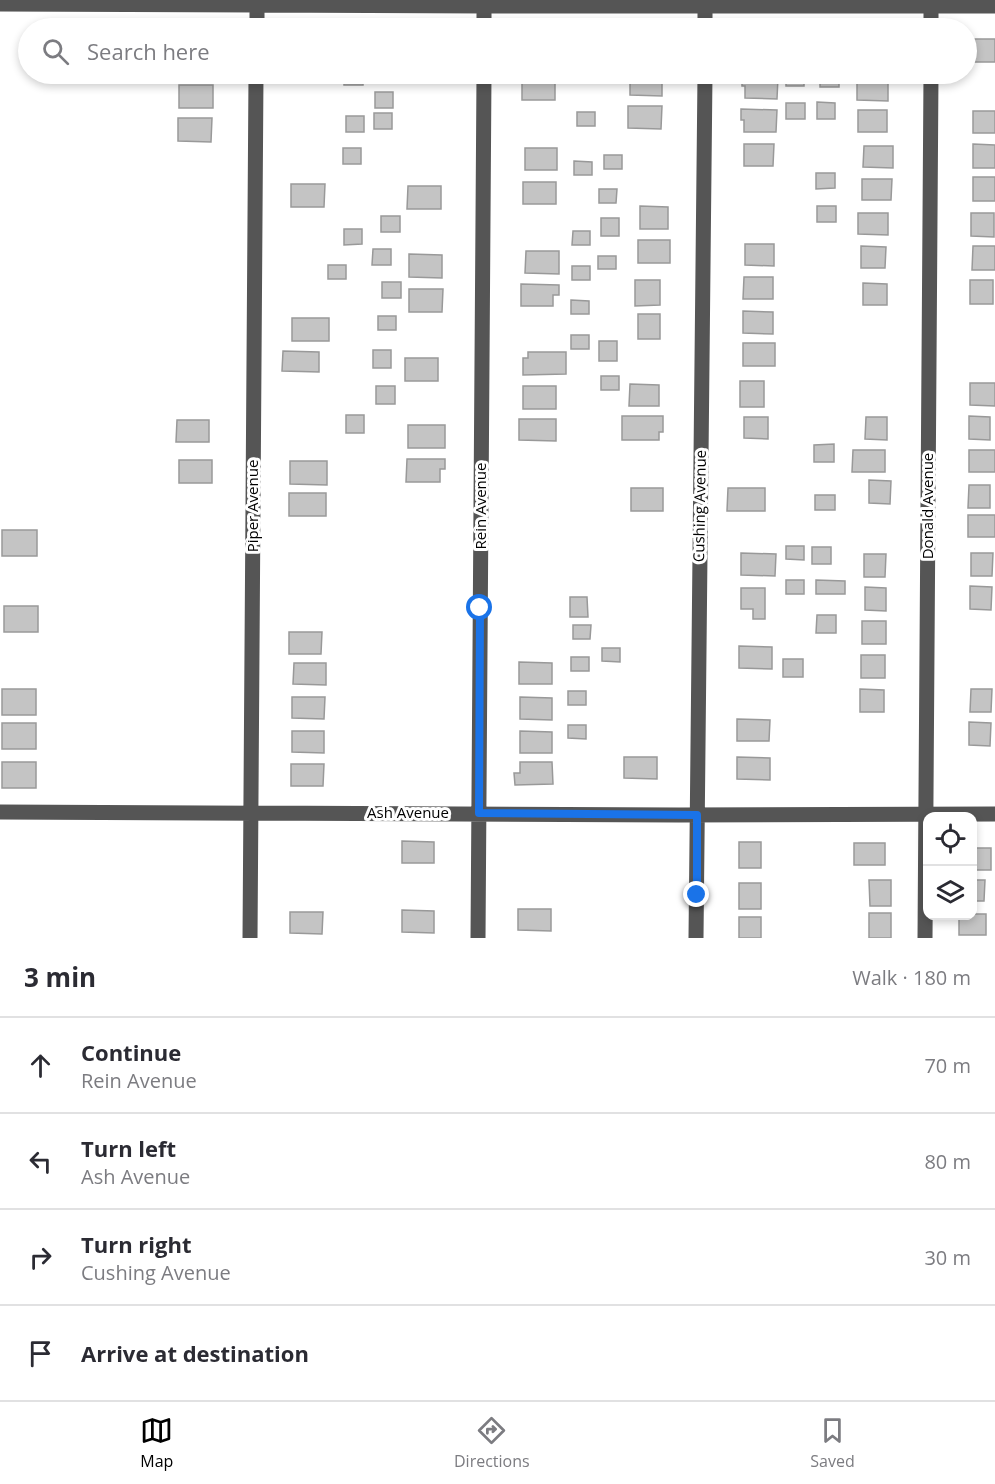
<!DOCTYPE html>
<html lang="en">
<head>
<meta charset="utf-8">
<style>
	body { margin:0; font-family:"Open Sans",sans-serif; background:#f2f2f3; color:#2b2b33 }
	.controls { position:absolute; right:18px; bottom:18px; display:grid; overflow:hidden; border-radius:12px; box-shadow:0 3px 9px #0003 }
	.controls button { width:54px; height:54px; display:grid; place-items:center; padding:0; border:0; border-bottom:2px solid #e1e1e2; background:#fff; color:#2b2b33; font:30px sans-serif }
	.stop { position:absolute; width:18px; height:18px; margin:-14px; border:4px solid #1a73e8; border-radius:50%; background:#fff }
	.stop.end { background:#1a73e8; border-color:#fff; box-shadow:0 2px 6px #0008 }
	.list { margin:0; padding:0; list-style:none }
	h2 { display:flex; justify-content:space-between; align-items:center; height:78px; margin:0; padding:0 24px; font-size:26px }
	h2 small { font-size:20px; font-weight:400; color:#7c7c81 }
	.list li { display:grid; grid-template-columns:39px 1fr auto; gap:18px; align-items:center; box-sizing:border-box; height:96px; padding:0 24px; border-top:2px solid #e1e1e2 }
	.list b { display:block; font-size:22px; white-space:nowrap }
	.list p { margin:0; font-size:20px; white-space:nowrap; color:#7c7c81 }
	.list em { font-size:20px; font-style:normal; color:#7c7c81 }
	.icon { flex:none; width:33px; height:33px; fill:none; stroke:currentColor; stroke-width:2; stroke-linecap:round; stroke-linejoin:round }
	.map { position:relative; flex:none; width:995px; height:938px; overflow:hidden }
	.search { position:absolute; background:#fff; box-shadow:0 3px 9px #0003; left:18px; right:18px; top:18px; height:66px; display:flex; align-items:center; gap:15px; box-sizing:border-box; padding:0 21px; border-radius:33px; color:#7c7c81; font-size:22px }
	.sheet { height:462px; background:#fff }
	nav { display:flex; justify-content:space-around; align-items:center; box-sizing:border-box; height:84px; border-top:2px solid #e1e1e2; background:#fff; font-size:16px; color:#7c7c81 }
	nav a { display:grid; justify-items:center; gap:3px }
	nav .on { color:#000 }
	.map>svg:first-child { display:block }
</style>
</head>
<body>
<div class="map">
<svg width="995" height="938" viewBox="0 0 995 938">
	<rect width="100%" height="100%" fill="#fff"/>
	<path fill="#c4c4c4" stroke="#999" stroke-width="1.5" d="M973,39H995V62H973Z
		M344,74H363V85H344Z
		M630,74H662V96L630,95Z
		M786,74H804V86H786Z
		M820,74H839V87H820Z
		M742,76L778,77L777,99L745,98V86H742Z
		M857,76H888V101L857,100Z
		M522,77H555V100H522Z
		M179,85H213V108H179Z
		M375,92H393V108H375Z
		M817,102L835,103V119H817Z
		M786,103H805V119H786Z
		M628,106H662L661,129L628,128Z
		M741,109L777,110L776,132H744V120H741Z
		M858,110H887V132H858Z
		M973,111H995V133H973Z
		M577,112H595V126H577Z
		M374,113H392V129H374Z
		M346,116H364V132H346Z
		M178,118H212L211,142L178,141Z
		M744,144H774L773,166H744Z
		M973,144L995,145V168H973Z
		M864,146H893V168L863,167Z
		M343,148H361V164H343Z
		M525,148H557V170H525Z
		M604,155H622V169H604Z
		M574,161L592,162V175H574Z
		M816,173H835V188L816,189Z
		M973,177H995V201H973Z
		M862,179H892L891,200H862Z
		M523,182H556V204H523Z
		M291,184H325L324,207H291Z
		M408,186H441V209H407Z
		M599,189H617L616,203H599Z
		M640,206L668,207V229H640Z
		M817,206H836V222H817Z
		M858,213H888V235L858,234Z
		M971,213H994V237L971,236Z
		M381,216H400V232H381Z
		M601,218H619V236H601Z
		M344,229H362V244L344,245Z
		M573,231H590V245H572Z
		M638,240H670V263H638Z
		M745,244H774V266L745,265Z
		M861,246L886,247L885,268H861Z
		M973,246H995V270H972Z
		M373,249H391V265H372Z
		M526,251H559V274L525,273Z
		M409,254L442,255V278L409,277Z
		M598,256H616V269H598Z
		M328,265H346V279H328Z
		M572,266H590V280H572Z
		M744,277H773V299H743Z
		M635,280H660V305L635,306Z
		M970,280H993V304H970Z
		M382,282H401V298H382Z
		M863,283L887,284V305H863Z
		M521,284L559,285V295H553V306H521Z
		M409,289H443L442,312H409Z
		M571,300L589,301V314H571Z
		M743,311L773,312V334L743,333Z
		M638,314H660V339H638Z
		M378,316H396V330H378Z
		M292,318H329V341H292Z
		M571,335H589V349H571Z
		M599,341H617V361H599Z
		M743,343H775V366H743Z
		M373,350H391V368H373Z
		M283,351L319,352V372L282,371Z
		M528,352H566V374L523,375V358H528Z
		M405,358H438V381H405Z
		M601,376H619V390H601Z
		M740,381H764V407H740Z
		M970,383H995V406L970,405Z
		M630,384L659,385V406H629Z
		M376,386H395V404H376Z
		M523,386H556V409H523Z
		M346,415H364V433H346Z
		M622,416H663V432H659V440H622Z
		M969,416L990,417V440L969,439Z
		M744,417H768V439L744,438Z
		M866,417H887V440L865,439Z
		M519,419H556V441L519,440Z
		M177,420H209V442H176Z
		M408,425H445V448H408Z
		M834,444V462H814V445Z
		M853,450H885V472H852Z
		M969,450H995V472H969Z
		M407,459H445V469H440V482H406Z
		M179,460H212V483H179Z
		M290,461H327V485L290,484Z
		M869,480L891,481L890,504L869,503Z
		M969,485H990V508H968Z
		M631,488H663V511H631Z
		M728,488H765V511H727Z
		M289,493H326V516H289Z
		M815,495H835V510H815Z
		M968,515H995V537H968Z
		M2,530H37V556H2Z
		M786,546H804V560L786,559Z
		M812,547H831V564H812Z
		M741,553L776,554L775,576L741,575Z
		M971,553H993L992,576H971Z
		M864,554H886L885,577H864Z
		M786,580H804V594H786Z
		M816,580L845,581V594H816Z
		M970,586L992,587L991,610L970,609Z
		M865,587L886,588V611L865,610Z
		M741,588H765V619H753V609H741Z
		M570,597H587L588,617H570Z
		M4,606H38V632H4Z
		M817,615H836V633H816Z
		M862,621H886V644H862Z
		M573,625H591L590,639H573Z
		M289,632H322L321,654H289Z
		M739,646L772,647V669L739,668Z
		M602,648H620V662L602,661Z
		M861,655H885V678H861Z
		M571,657H589V671H571Z
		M783,659H803V677H783Z
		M519,662L552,663V684H519Z
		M294,663H326V685L293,684Z
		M2,689H36V715H2Z
		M860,689L884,690V712H860Z
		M971,689H992L991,712H970Z
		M568,691H586V705H568Z
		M292,697H325L324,719L292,718Z
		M520,697L552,698V720L520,719Z
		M737,719L770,720L769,741H737Z
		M969,722L991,723L990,746L969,745Z
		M2,723H36V749H2Z
		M568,725H586V739L568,738Z
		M292,731H324V753L292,752Z
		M520,731L552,732V753H520Z
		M624,757H657V779L624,778Z
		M737,757L770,758V780L737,779Z
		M2,762H36V788H2Z
		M520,762H552L553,784L515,785L514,773H520Z
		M291,764H324L323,786H291Z
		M402,841L434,842V863H402Z
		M739,842H761V868H739Z
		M854,843H885V865H854Z
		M972,848H991V870H972Z
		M869,880H891V906H870Z
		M972,880H985L984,901H972Z
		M739,883H761V909H739Z
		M518,909H551V931L518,930Z
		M402,910L434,911V933L402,932Z
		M290,912H323L322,934L290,933Z
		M869,913H891V938H869Z
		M972,914H986V935H959V916H972Z
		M739,917H761V938H739Z"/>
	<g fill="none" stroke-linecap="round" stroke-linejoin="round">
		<path stroke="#555" stroke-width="15" d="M0,4L484,6H995
			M257,28V0
			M484,28V0
			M705,28V0
			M931,28V0
			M0,812L679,815L995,814
			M250,938L256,74
			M478,938L484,74
			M696,938L705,74
			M925,938L931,74"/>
	</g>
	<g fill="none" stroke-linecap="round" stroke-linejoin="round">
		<path stroke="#1a73e8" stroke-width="8" d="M480,608L479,813L697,815V895"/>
	</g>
	<g text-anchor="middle" stroke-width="6" stroke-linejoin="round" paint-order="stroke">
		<g font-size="15" fill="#000" stroke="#fff">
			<text transform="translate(253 506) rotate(-90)" y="5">Piper Avenue</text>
			<text transform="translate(481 506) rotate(-90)" y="5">Rein Avenue</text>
			<text transform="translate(700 506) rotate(-89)" y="5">Cushing Avenue</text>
			<text transform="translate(928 506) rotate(-90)" y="5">Donald Avenue</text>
			<text x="408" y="818">Ash Avenue</text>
		</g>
	</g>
</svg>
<div class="controls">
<button><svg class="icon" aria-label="locate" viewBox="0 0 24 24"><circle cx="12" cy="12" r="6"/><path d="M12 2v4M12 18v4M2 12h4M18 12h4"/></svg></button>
<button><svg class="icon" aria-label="layers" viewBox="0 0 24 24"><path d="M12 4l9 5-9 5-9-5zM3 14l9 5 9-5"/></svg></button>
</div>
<div class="stop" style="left:480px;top:608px"></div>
<div class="stop end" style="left:697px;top:895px"></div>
<div class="search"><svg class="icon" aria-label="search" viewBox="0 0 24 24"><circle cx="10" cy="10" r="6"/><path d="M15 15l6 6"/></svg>Search here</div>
</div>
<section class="sheet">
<h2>3 min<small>Walk · 180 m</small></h2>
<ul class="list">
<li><svg class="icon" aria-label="ahead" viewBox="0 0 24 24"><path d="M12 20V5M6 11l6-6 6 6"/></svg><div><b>Continue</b><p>Rein Avenue</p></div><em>70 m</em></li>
<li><svg class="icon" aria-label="left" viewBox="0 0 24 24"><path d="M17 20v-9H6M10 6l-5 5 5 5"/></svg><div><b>Turn left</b><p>Ash Avenue</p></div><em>80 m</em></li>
<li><svg class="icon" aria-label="right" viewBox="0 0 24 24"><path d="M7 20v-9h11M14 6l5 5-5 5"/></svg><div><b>Turn right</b><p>Cushing Avenue</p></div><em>30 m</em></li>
<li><svg class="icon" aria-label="arrive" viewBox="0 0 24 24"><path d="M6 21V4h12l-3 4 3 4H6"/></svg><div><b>Arrive at destination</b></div></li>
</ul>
</section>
<nav>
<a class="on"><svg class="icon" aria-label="map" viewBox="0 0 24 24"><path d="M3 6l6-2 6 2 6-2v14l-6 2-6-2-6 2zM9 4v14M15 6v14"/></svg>Map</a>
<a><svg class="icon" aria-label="directions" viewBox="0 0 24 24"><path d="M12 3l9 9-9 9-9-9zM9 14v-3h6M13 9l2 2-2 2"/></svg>Directions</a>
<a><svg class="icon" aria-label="saved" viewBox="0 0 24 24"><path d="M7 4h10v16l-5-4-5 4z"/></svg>Saved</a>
</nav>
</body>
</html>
